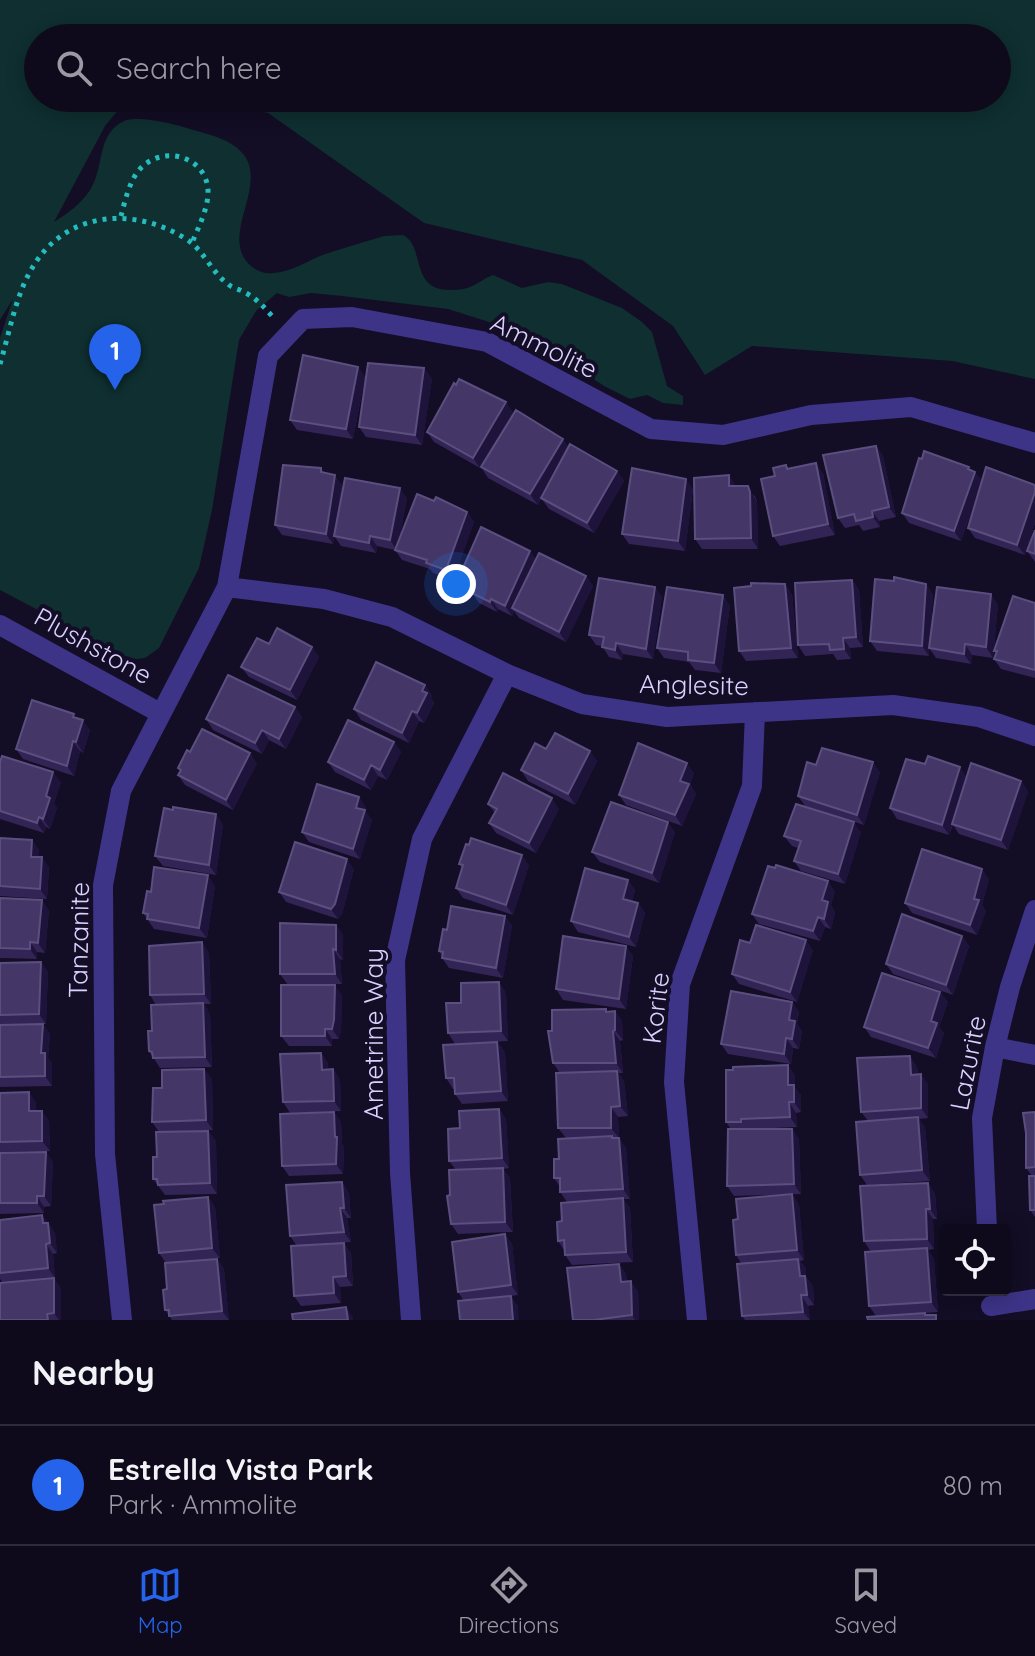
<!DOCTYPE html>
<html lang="en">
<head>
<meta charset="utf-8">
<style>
	body { margin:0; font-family:Quicksand,sans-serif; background:#1c1829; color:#f1f3f6 }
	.controls { position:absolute; right:24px; bottom:24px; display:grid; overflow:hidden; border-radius:8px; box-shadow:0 4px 20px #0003 }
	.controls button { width:72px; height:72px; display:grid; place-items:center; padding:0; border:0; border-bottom:2px solid #2e2b3b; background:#0e0a1c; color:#f1f3f6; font:40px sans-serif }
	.you { position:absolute; left:456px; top:584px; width:28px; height:28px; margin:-20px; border:6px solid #fff; border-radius:50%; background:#1a73e8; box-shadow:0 0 0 12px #1a73e833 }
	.badge { display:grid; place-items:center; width:52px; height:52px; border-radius:50%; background:#2563eb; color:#fff; font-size:26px; font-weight:700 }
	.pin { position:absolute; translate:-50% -66px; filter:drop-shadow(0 2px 4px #0008) }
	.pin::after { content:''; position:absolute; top:42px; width:28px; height:24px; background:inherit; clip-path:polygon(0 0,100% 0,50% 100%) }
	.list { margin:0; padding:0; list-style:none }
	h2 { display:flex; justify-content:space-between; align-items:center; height:104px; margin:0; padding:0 32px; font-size:34px }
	h2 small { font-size:26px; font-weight:400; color:#9b9aa3 }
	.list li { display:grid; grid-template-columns:52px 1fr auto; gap:24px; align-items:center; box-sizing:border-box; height:120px; padding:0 32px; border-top:2px solid #2e2b3b }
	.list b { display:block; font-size:30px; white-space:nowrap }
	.list p { margin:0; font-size:26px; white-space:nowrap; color:#9b9aa3 }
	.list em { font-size:26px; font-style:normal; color:#9b9aa3 }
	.icon { flex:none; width:44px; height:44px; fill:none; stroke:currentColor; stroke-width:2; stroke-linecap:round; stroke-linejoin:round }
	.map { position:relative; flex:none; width:1035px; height:1320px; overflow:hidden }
	.search { position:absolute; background:#0e0a1c; box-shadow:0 4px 20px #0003; left:24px; right:24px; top:24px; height:88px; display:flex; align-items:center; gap:20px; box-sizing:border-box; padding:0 28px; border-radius:44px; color:#9b9aa3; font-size:30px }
	.sheet { height:224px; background:#0e0a1c }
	nav { display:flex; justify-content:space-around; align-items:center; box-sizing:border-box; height:112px; border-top:2px solid #2e2b3b; background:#0e0a1c; font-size:22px; color:#9b9aa3 }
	nav a { display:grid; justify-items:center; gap:4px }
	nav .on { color:#2563eb }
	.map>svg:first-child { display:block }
</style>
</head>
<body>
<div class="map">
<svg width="1035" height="1320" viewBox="0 0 1035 1320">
	<rect width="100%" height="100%" fill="#130d25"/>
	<path fill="#0f2f30" d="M0,0H1035V379L952,361L752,346L705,375L673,326L582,260L424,223L268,113L204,98H997V38H38V98H128L105,126L54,222C67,214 82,203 90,190C105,167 96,134 124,121C137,115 175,124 190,129C208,134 232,139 244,155C268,188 218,237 251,266C257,271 265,274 273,273C291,272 309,260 325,254C344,248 364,242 384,236L403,235C428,247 405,298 463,289C475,287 482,279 493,275L522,288L548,282L562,284L622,308L642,322L652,332L667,386L683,396V405L663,403L647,395L630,399L604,386L558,355L514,330L448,309L342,296L311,293L289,297L277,293L256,311L239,340L212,510L199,568L159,648L145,658L136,659L125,656L0,590V338L13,299L0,320Z"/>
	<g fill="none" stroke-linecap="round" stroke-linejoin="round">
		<path stroke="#24bdbf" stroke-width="5" stroke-dasharray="4 6" stroke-linecap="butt" d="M121,216C125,201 130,177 143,166C167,145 206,158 208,190C209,207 198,228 192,243
			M0,364C10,331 16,293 34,265C68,210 136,207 186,239C204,250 211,272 228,284C232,288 239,289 244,292C256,298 263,306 272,316"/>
		<path stroke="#3d3488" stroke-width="20" d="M227,587L324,599L392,617L507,674L582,704L667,717L893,705L979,717L1035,736
			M0,625L160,713
			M995,1047L1035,1055
			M987,1230L982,1118L995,1047L1010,987L1035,910
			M991,1306L1035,1299
			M122,1320L105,1154L103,885L121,791L227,587L268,356L303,319L352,317L487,342L651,429L723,435L811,415L911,407L1035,443
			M411,1320L400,1173L395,960L422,839L507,674
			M697,1320L674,1082L680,984L752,786L755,712"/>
	</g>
	<path fill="#322455" d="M358,367L365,377L353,439L297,430L290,420Z
		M432,378L422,445L366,437L359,427Z
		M513,412L480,468L434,442L427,432Z
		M563,439L568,447L617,471L624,481L594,533L549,509L541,498L544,494L538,505L488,478L481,467Z
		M876,446L883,456L896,517L879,521L880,527L863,531L859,525L845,528L838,518Z
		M786,465L788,468L823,473L835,535L780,546L773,536L775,476Z
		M321,468L324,473L342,485L336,528L407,498L399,540L467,512L474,522L453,580L433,573L430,569L402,560L395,550L377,546L376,553L341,546L334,536L333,544L282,535L275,525Z
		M971,470L975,472L982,481L1035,485V523L1025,555L975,538L968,528L977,497L961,541L909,523L902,513Z
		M736,486L755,496L757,502L758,549H702L695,539Z
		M693,489L685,551L629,544L622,534Z
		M1035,530V562L1027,551Z
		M530,551L536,560L586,576L593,586L566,642L519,618L514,611L512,616L498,609L497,612L479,603L472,593L473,590L466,587L459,577Z
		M852,580L859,590L863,647L850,648L851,659L837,660L833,654L805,656L798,645Z
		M926,584L933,595L930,642L998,604L993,658L972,655L971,664L936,658L929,648V656L877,651L870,641Z
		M655,587L662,597L653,659L623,654L622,660L609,657L602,646L596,645L589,635Z
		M792,594L798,658L746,661L739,651Z
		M1035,603V678L1001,669L994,659L996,653L994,651Z
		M730,605L721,673L695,670L689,662L664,658L657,648Z
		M312,647L319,657L297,700L249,677L241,667Z
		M425,685L432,696L431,698L434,703L424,723L419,721L409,743L361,720L354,709Z
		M295,707L302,717L286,749L269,740L262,754L213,730L206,719Z
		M77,718L90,730L83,753L80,751L74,776L23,759L16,749Z
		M394,742L401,752L387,780L378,776L371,790L335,772L328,762Z
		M590,751L597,761L575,805L528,781L521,770Z
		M190,752L257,763L233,810L185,785L178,775L180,772L178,768Z
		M0,762L61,782L54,803L57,808L50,829L46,827L44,833L0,819Z
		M816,765L880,772L864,825L805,806L798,796Z
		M694,773L690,784L696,794L682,826L626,805L619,795Z
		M967,776L1021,781L1028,792L1008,850L959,834L953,825L949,835L897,819L890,808Z
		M359,797L366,808L365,811L372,820L360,859L309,842L302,832Z
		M488,804L559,809L536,853L496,833L489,823L495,813Z
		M223,824L216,875L163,866L155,856Z
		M675,832L659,883L600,862L592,852Z
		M861,832L845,884L801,871L794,861L798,848L792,846L784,836Z
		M0,838L32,840L39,850L38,857L49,867L47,899L0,896Z
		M459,864L529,865L513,915L463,898L456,888L462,868Z
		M354,869L342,914L338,919L286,902L279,892Z
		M989,879L982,905L986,911L977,935L912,913L905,903Z
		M628,880L635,890L632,901L638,903L645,913L636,947L578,932L571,921Z
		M215,886L207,938L154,929L143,913Z
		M835,891L831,905L835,912L831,929L825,927L820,941L759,924L752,914Z
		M0,898L49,910L45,953L37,952V959L0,958V963L41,962L48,972L46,1024H43L50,1034L48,1058L52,1063V1086L0,1087Z
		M505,916L512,926L503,978L449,968L442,958V956L439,951L447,930Z
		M336,925L343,935V960L340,959L342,984L288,985L280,974Z
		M962,936L969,946L953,995L893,974L886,964Z
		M750,943L813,950L797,1002L739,984L732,974Z
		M626,946L633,956L626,1009L563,1000L556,989Z
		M209,952L211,1004H204L210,1014L212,1067L160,1068L149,1051L156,1005L150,995Z
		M506,992L508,1041L455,1044L448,1033L461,1003Z
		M940,992L948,1002L939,1027L944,1033L936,1058L871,1037L864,1027Z
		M342,995L341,1030L339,1039H332V1046H289L281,1036Z
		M792,1002L799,1012L797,1024L802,1031L799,1049L793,1048L791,1064L728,1054L721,1044Z
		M615,1011L622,1021L623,1040L620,1041L623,1073H618L624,1081L628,1116L618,1117L619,1138L626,1148L630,1199H623L630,1208L633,1262L572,1265L565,1255L564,1250L558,1241L567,1202L560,1192V1187L554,1178L559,1159L566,1138L558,1128L560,1073L553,1063L552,1031L608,1012Z
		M497,1042L505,1052L508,1101L462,1104L455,1094V1089H453L446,1078Z
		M321,1053L328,1063V1070L333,1069L340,1080L341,1111L290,1113L283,1102Z
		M788,1065L795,1076V1088L801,1095V1112L796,1113L797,1127L748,1129H792L799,1139L801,1194L734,1196L727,1186L731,1129L726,1122Z
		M917,1066L918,1074L928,1084V1118L919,1119L925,1127L930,1181L867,1185L860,1175L868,1121L861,1112Z
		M204,1069L212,1079L213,1130L159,1132L152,1122L162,1088Z
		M0,1093L36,1102V1111H42L49,1121L50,1151L0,1152Z
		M499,1109L506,1119L509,1168L503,1169L510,1178L513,1232L458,1234L451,1224L450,1195L456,1170L449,1161L460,1128Z
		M334,1112L341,1122L342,1144L344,1147L343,1174L289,1176L282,1166Z
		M1035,1112V1217L1030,1210L1032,1176L1026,1168Z
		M208,1131L216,1141L217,1194L165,1195L153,1179L157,1157Z
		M46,1152L53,1162L51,1206L44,1207V1213L0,1214V1153Z
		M342,1182L349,1193L351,1218H347L351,1242L297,1246L290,1236Z
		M935,1193L937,1219H933L934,1249L928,1250L934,1259L938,1312L925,1313L927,1315L876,1316L869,1306L871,1252L864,1241Z
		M792,1194L799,1205L804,1260L800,1261L806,1269V1277L813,1286L814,1305L808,1306L810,1320H745L742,1316L741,1263L736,1255L738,1219Z
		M208,1197L215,1207L220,1258L166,1263L159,1253Z
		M42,1215L55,1233L57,1253L53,1254L55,1278L31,1280L61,1288V1320H0L3,1283L0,1279V1220Z
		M505,1234L512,1244L518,1295L510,1296L518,1306L464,1301L458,1292Z
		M344,1243L351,1253L353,1286L340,1287L341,1303L301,1306L294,1296Z
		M217,1259L224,1269L229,1320H172L165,1310L167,1289Z
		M619,1264L626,1274L627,1282L638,1291L639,1320H573Z"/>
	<path fill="#1e133a" d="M358,367L365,377L353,439L346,429Z
		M424,368L432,378L422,445L415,435Z
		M506,402L513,412L480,468L473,458Z
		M563,439L570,449L538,505L530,494Z
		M876,446L883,456L896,517L889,507Z
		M816,463L823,473L835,535L828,524Z
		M969,467L974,475L975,472L983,482L961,541L954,531Z
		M617,471L624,481L594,533L587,523Z
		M335,475L342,485L333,544L326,534Z
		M729,475L736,486V496L729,486Z
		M686,479L693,489L685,551L678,541Z
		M748,486L757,502L758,549L751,538Z
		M400,488L407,498L397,550L390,540Z
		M1035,492V523L1025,555L1017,545Z
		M872,511L879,521L880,527L873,517Z
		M467,512L474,522L453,580L446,570Z
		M370,536L377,546L376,553L369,543Z
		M530,551L537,561L512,608L514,611L512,616L505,606Z
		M586,576L593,586L566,642L559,632Z
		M852,580L859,590L863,647L856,637Z
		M785,584L792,594L798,658L791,648Z
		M926,584L933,595L929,656L922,646Z
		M655,587L662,597L653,659L646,649Z
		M991,594L998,604L993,658L986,647Z
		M723,595L730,605L721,673L714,663Z
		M491,599L498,609L497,612L490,602Z
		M843,638L850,648L851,659L844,649Z
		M616,643L623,654L622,660L615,650Z
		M965,644L972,655L971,664L964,654Z
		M312,647L319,657L297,700L290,690Z
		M425,685L432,696L431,698L434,703L424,723L417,713L422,691Z
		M295,707L302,717L286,749L279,739Z
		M412,711L419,721L409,743L402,733Z
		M83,720L90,730L83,753L76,742Z
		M262,730L269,740L262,754L255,743Z
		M73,741L80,751L74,776L67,766Z
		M394,742L401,752L387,780L380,770Z
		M590,751L597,761L575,805L568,794Z
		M250,753L257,763L233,810L226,800Z
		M873,762L880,772L864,825L857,815Z
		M687,763L694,773L690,784L696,794L682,826L675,815L680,781Z
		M371,765L378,776L371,790L364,780Z
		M960,767L967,777L949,835L942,825Z
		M53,772L61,782L54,803L57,808L50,829L43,819L46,796Z
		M1021,781L1028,792L1008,850L1001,840Z
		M359,797L366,808L365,811L372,820L360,859L353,849L356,808Z
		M552,798L559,809L536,853L529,843Z
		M216,814L223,824L216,875L209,865Z
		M39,817L46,827L44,833L37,823Z
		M668,822L675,832L659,883L652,873Z
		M854,822L861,832L845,884L838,874Z
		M32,840L39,850L38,867L31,857Z
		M522,855L529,865L513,915L506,905Z
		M42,857L49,867L47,899L40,889Z
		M347,859L354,869L342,914L338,919L331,909Z
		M982,869L989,879L982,905L986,911L977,935L970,925L974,899Z
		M208,875L215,886L207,938L199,928Z
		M628,880L635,890L631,909L623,899Z
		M828,881L835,891L831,905L835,912L831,929L824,919L822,900Z
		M42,900L49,910L45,953L38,943Z
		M638,903L645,913L636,947L629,937Z
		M505,916L512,926L503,978L496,968Z
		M818,917L825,927L820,941L813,931Z
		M336,925L343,935V960L336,950Z
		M962,936L969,946L953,995L946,985Z
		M806,940L813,950L797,1002L790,992Z
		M30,942L37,952V959L30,949Z
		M202,942L209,952L211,1004L204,994Z
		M626,946L633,956L626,1009L619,999Z
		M333,949L340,959L342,984L335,974Z
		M41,962L48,972L46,1024L39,1014Z
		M499,982L506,992L508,1041L501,1031Z
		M335,985L342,995L341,1030L339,1039L332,1029Z
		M940,992L948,1002L939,1027L944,1033L936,1058L928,1048L931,1021Z
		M792,1002L799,1012L797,1024L802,1031L799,1049L792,1039L789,1020Z
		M203,1003L210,1014L212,1067L205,1057Z
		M615,1011L622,1021L623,1040L615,1030Z
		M43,1024L50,1034L48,1058L52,1063V1086L45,1076L41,1053Z
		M325,1029L332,1039V1046L325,1036Z
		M613,1031L620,1041L623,1073L616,1063Z
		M786,1038L793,1048L791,1064L784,1054Z
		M497,1042L505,1052L508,1101L501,1091Z
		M321,1053L328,1063L329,1080L322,1070Z
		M910,1056L917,1066L918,1085L911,1075Z
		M788,1065L795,1076V1088L801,1095V1112L794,1102L788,1085Z
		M204,1069L212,1079L213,1130L206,1120Z
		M333,1069L340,1080L341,1111L334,1101Z
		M617,1071L624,1081L628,1116L620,1106Z
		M921,1074L928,1084V1118L921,1108Z
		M29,1092L36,1102V1121L29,1111Z
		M789,1102L796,1113L797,1127L790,1117Z
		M611,1107L618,1117L619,1138L611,1128Z
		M499,1109L506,1119L509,1168L502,1158Z
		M42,1111L49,1121L50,1151L42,1141Z
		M334,1112L341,1122L342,1144L344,1147L343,1174L336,1164Z
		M918,1117L925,1127L930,1181L922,1170Z
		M792,1129L799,1139L801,1194L794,1184Z
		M208,1131L216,1141L217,1194L210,1183Z
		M619,1138L626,1148L630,1199L623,1189Z
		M46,1152L53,1162L51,1206L44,1196Z
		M503,1168L510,1178L513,1232L505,1222Z
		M342,1182L349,1193L351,1218L344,1208Z
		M928,1183L935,1193L937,1219L930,1209Z
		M792,1194L799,1205L804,1260L797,1250Z
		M37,1196L44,1207V1213L37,1203Z
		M208,1197L215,1207L220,1258L212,1248Z
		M623,1198L630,1208L633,1262L626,1252Z
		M340,1208L347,1218L351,1242L344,1232Z
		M926,1209L933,1219L934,1249L927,1239Z
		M42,1215L55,1233L57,1253L50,1243L43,1223Z
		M505,1234L512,1244L518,1295L511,1285Z
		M344,1243L351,1253L353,1286L346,1276Z
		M46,1244L53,1254L55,1278L48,1268Z
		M927,1248L934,1259L938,1312L931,1302Z
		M217,1259L224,1269L229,1320L222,1311Z
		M798,1259L806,1269V1277L813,1286L814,1305L807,1295L800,1276Z
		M619,1264L626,1274L629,1293L621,1282Z
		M333,1277L340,1287L341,1303L334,1293Z
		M54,1278L61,1288V1320H59L54,1313Z
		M631,1281L638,1291L639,1320H635L632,1315Z
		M801,1295L808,1306L810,1320L803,1312Z
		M511,1296L518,1306L519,1320H513Z
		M346,1307L353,1317V1320H348Z"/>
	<path fill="#443767" stroke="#5b4f7f" stroke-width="2" d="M303,355L358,367L346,429L290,420Z
		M368,363L424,368L415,435L359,427Z
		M459,379L506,402L473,458L427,432L454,383L456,385Z
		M516,410L563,439L530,494L481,467Z
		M570,444L617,471L587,523L541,498Z
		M876,446L889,507L872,511L873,517L856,521L854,514L838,518L823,455Z
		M924,451L969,467L968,469L975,472L954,531L902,513L919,458L922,459Z
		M816,463L828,524L773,536L761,479L775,476L773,468L786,465L787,469Z
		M283,465L321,468V472L335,475L326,534L275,525Z
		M986,467L1035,485V492L1017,545L968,528Z
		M632,468L686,479L678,541L622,534Z
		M729,475V486H748L750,492L751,538L695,539L694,478Z
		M345,478L400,488L390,540L370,536L369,543L334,536Z
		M417,494L434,501L436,497L467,512L446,570L426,563L427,560L395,550Z
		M481,527L530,551L505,606L491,599L490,602L472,593L475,585L459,577Z
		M1035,530V554L1027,551Z
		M539,553L586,576L559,632L512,608Z
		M894,577L926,584L922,646L870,641L875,579L894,581Z
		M599,578L655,587L646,649L616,643L615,650L602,647L604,637L589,635Z
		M852,580L856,637L843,638L844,649L830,650L829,644L798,645L795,583Z
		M751,583L785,584L791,648L739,651L734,588L751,586Z
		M667,587L723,595L714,663L688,660V652L657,648Z
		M937,587L991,594L986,647L965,644L964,654L929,648Z
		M1013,596L1035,603V670L994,659L997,651H994Z
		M277,628L312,647L290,690L241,667L257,638L269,644Z
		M376,662L425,685L422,691L427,693L417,713L412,711L402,733L354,709Z
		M228,675L295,707L279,739L262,730L255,743L206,719Z
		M32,700L74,714L73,717L83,720L76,742L73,741L67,766L16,749Z
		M348,720L394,742L380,770L371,765L364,780L328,762Z
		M202,729L250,753L226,800L178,775L181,770L178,768L187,750L190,752Z
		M555,733L590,751L568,794L521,770L535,743L546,749Z
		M638,743L687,763L680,781L689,784L675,815L619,795Z
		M822,748L873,762L857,815L798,796L807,762L816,765Z
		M2,756L53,772L46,796L50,798L43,819L39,817L37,823L0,811V762Z
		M928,756L960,767L942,825L890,808L906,759L925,764Z
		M971,763L1021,781L1001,840L952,824Z
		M503,773L552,798L529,843L489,823L497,809L488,804Z
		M317,784L359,797L356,808L365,810L353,849L302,832Z
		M611,802L668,822L652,873L592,852Z
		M796,804L854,822L838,874L794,861L801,841L784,836Z
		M173,807L216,814L209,865L155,856L164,808L173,810Z
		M0,838L32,840L31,857H42L40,889L0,886Z
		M471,838L522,855L506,905L456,888L463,865L459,864L466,844L469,845Z
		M295,842L347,859L335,904L331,909L279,892Z
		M922,849L982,869L974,899L979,900L970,925L905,903Z
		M776,865L828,881L822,900L828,902L824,919L818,917L813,931L752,914L768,866L775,868Z
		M154,867L208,875L199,928L147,919L148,914L143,913L147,891L151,892Z
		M585,868L628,880L623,899L638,903L629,937L571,921Z
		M0,898L42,900L38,943L30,942V949L0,948Z
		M451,906L505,916L496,968L442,958L443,952L439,951L443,929L447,930Z
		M902,914L962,936L946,985L886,964Z
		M280,923L336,925V950L333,949L335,974H280Z
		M756,925L806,940L790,992L732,974L740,940L750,943Z
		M563,936L626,946L619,999L556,989Z
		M202,942L204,994L150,995L149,946Z
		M41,962L39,1014L0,1015V963Z
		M882,973L940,992L931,1021L937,1023L928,1048L864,1027Z
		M499,982L501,1031L448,1033L446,1003H461V983Z
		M281,985H335L334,1020L332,1029H325V1036H281Z
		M731,991L792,1002L789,1020L795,1021L792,1039L786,1038L784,1054L721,1044Z
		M203,1003L205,1057L153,1058L152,1052L149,1051L148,1031H152L151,1005Z
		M606,1009V1012L615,1011V1030L613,1031L616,1063H553L548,1031H552V1010Z
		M43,1024L41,1053H45V1076L0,1077V1025Z
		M497,1042L501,1091L455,1094L454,1078H446L443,1045Z
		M321,1053L322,1070L333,1069L334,1101L283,1102L280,1054Z
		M910,1056L911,1075L921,1074V1108L861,1112L857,1058Z
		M788,1065V1085H794V1102H789L790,1117L741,1119V1122H726V1070H733V1067Z
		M204,1069L206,1120L152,1122L153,1088H162V1070Z
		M617,1071L620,1106L611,1107V1128H558L556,1073Z
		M29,1092V1111H42V1141L0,1142V1093Z
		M499,1109L502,1158L449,1161L448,1129L460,1128L459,1111Z
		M334,1112L335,1137H337L336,1164L282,1166L280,1114Z
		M1035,1112V1167L1026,1168V1133L1023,1113Z
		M918,1117L922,1170L860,1175L856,1122Z
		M728,1129H792L794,1184L727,1186Z
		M208,1131L210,1183L158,1185L157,1179H153V1157H157L156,1132Z
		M612,1136V1138H619L623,1189L560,1192V1178H554V1159H559L558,1139Z
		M46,1152L44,1196H37V1203H0V1153Z
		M503,1168L505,1222L451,1224L447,1196L450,1195L449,1170Z
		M1029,1176H1035V1210H1030Z
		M342,1182L344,1208H340L344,1232L290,1236L286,1185Z
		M928,1183L930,1209H926L927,1239L864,1241L860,1186Z
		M792,1194L797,1250L736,1255L733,1220L738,1219L736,1199Z
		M208,1197L212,1248L159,1253L154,1205L164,1204L163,1201Z
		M623,1198L626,1252L565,1255L564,1240L558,1241L557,1222L562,1221L561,1203Z
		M42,1215L43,1223H48L50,1243L46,1244L48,1268L0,1273V1220Z
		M505,1234L511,1285L458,1292L452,1242Z
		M344,1243L346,1276L333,1277L334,1293L294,1296L291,1246Z
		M927,1248L931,1302L869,1306L865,1252Z
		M217,1259L222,1311L169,1316V1310H165L163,1290L167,1289L165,1263Z
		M798,1259L800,1276H805L807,1295H801L803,1312L742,1316L737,1264Z
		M619,1264L621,1282L631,1281L632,1315L594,1320H573L567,1268Z
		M54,1278V1313L47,1314L48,1320H0V1283Z
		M511,1296L513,1320H460L458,1301Z
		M346,1307L348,1320H293L292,1314Z
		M925,1313V1315H936V1320H868L867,1317Z"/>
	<g text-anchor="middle" stroke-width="8" stroke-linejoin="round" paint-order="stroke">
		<g font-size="26" fill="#dad1ff" stroke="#130d25">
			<text transform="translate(544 346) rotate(26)" y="9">Ammolite</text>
			<text transform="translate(93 646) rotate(29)" y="9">Plushstone</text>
			<text transform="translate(694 685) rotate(1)" y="9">Anglesite</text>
			<text transform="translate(79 940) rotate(-89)" y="9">Tanzanite</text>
			<text transform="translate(656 1008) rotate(-83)" y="9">Korite</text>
			<text transform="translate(374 1034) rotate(-90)" y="9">Ametrine Way</text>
			<text transform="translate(968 1063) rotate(-79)" y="9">Lazurite</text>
		</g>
	</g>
</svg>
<div class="controls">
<button><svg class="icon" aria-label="locate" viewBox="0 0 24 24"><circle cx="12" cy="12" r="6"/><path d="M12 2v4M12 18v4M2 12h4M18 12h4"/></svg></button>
</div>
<div class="you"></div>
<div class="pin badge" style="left:115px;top:390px">1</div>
<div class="search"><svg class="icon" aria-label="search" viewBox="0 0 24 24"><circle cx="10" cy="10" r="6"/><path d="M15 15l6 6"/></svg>Search here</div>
</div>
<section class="sheet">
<h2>Nearby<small></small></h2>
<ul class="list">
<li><span class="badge">1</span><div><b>Estrella Vista Park</b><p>Park · Ammolite</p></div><em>80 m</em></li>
</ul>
</section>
<nav>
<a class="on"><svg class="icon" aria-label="map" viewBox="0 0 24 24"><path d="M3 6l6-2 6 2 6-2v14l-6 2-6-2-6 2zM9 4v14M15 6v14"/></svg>Map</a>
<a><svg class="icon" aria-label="directions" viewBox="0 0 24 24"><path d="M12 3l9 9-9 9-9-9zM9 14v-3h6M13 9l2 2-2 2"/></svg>Directions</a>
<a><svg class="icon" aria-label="saved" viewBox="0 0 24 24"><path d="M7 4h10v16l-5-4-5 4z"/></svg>Saved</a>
</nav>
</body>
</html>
